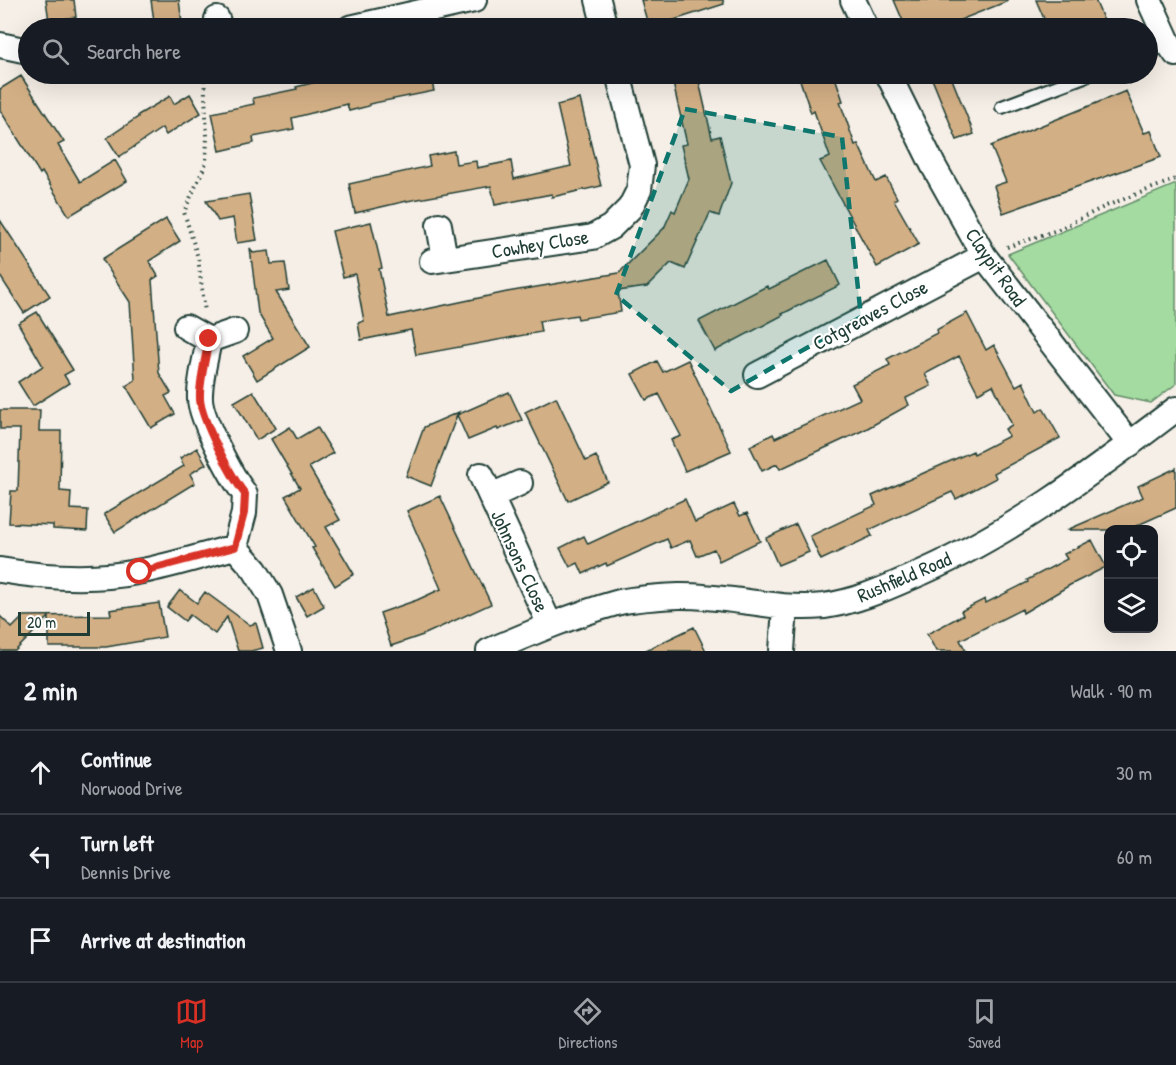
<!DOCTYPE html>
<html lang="en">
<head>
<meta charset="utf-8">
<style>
	body { margin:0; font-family:"Patrick Hand",sans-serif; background:#20242c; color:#f1f3f6 }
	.controls { position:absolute; right:18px; bottom:18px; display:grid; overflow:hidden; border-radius:12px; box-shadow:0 6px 24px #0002 }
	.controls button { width:54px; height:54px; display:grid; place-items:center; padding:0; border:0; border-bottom:2px solid #363941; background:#171b24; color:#f1f3f6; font:30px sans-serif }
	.scale { position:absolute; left:18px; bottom:15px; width:72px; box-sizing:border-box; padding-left:6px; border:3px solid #1f3d34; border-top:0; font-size:16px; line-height:21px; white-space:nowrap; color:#1f3d34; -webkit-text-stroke:4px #fff; paint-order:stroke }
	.stop { position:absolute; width:18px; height:18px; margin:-14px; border:4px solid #d93025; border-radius:50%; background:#fff }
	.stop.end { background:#d93025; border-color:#fff; box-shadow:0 2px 6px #0008 }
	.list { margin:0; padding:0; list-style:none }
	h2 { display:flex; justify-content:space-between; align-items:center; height:78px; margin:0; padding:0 24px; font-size:26px }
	h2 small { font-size:20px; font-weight:400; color:#9ea1a6 }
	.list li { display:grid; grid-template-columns:39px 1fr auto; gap:18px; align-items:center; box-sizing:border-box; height:84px; padding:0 24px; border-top:2px solid #363941 }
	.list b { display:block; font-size:22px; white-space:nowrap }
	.list p { margin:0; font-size:20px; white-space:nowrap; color:#9ea1a6 }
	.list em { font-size:20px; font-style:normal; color:#9ea1a6 }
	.icon { flex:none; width:33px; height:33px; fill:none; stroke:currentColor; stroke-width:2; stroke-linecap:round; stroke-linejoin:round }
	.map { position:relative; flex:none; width:1176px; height:651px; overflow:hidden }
	.search { position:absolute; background:#171b24; box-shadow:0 6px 24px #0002; left:18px; right:18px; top:18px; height:66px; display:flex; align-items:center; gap:15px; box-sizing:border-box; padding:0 21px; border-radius:33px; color:#9ea1a6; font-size:22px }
	.sheet { height:330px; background:#171b24 }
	nav { display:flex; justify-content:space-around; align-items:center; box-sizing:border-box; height:84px; border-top:2px solid #363941; background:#171b24; font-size:16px; color:#9ea1a6 }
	nav a { display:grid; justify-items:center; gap:3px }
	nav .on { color:#d93025 }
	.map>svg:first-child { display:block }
</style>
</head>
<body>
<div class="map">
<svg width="1176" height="651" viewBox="0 0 1176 651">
	<rect width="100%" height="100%" fill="#f6efe7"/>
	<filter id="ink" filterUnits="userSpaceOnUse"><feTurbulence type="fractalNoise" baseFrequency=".0167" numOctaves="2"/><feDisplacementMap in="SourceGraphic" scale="12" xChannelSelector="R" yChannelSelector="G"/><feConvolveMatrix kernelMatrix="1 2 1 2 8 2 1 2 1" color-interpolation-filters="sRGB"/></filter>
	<g filter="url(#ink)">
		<path fill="#a4dba0" stroke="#628c6a" stroke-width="1.5" d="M1176,184V384L1151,403L1114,395L1008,254Z"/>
		<path fill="#d3af85" stroke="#1f3d34" stroke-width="1.5" d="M46,0H74L76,17L49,21Z
			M151,0H179L182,23L179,24L180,28H155Z
			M641,0H723L724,4L649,28Z
			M894,0H1008V1L940,28H906Z
			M1036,0H1095L1107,28H1048Z
			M366,74H430L434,91L369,104V106L349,111L347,104L292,118L294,129L253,137L254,143L220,151L212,113L254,104L253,98L297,89L296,87L328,79L329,82Z
			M798,74H834L843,101L840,102L855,145L858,144L876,182L886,177L897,198L894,200L919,244L877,267L820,161L830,157L814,111L811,113Z
			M930,74H950L974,134L957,140Z
			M21,76L64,142L58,145L80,182L115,160L127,181L69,216L42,172L40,174L0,110V89Z
			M698,77L712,138L720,136L731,183L719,216L710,213L685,269L671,263L647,287L618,291L621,312L578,319L577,315L539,321L541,332L416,355L411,330L361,340L358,323L364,321L355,274L343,277L332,231L371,222L382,268L379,269L389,317L507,292L619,273L664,228L672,210L675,212L689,179L681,145L687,144L673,83Z
			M1126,91L1144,133L1151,131L1161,157L1003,213L994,186L1006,182L991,146Z
			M190,94L201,113L166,135L162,128L119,157L107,138L138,117V115L170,96L174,104Z
			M580,99L601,186L552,197V194L495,205L491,186L407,201L355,213L349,184L430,166L428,156L454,151L456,164L476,161L477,168L511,161L514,179L571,166L557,105Z
			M249,194L257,240L237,243L233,218L218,221L206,201Z
			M166,219L180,241L149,261L158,276L152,280L159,373L171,393L165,396L175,414L151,428L126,386L135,380L130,302L102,259Z
			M0,220L50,296L24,313L0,276Z
			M250,248L253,253L269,251L271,264L285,263L289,290L276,292L310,347L257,380L243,356L273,338L258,313Z
			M828,260L840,285L782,314L783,315L715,351L699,321L767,286L769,289Z
			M37,312L73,370L64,375L69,383L33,406L18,382L43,366L18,323Z
			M967,313L986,350L994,345L1016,386L1023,382L1037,412L1043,408L1060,438L994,473L996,478L956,499L952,492L869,530L872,536L821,560L810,536L876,505L872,496L973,451L974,454L1009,436L1005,429L1012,425L993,385L978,393L959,356L925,374L931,386L906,398L909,405L864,430L780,469L777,464L762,471L750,446L773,434L775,438L860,399L852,384L890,365L887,359L937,333L936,330Z
			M688,360L731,451L685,471L671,440L681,436L659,394L646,400L632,374L657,361L663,372Z
			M253,391L276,428L257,440L234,402Z
			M509,392L522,420L498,430L497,428L468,440L457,415L431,486L406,476L424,427L459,412L457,415Z
			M556,397L586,461L596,456L608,482L568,501L525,412Z
			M0,410H40L39,431H61L60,491L71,492L70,509L88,510L87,531L53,529V525L9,523L11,491H18L20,429H0Z
			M290,427L297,439L317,427L333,453L309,467L340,520L326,527L354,574L335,586L312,548L315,547L285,496L300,488L271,439Z
			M197,448L206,464L190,474L195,483L115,532L104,514L184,466L180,458Z
			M1176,468V508L1127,530H1067L1143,497L1138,486Z
			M440,496L491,604L423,635L391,646L380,613L417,600L441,589L407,511Z
			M685,499L695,522L734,504L740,516L747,513L760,541L719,561L714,549L697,556L690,540L671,548L667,539L607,566L606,563L583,574L578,563L570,567L560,548L584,536L588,544Z
			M796,524L809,552L778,565L766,538Z
			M1092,540L1106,567L1070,585L1023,613L1022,609L960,640L966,651H936L927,634L963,615L961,611L985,599L986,603L1028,582L1027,580L1067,559L1064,554Z
			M314,587L324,606L307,616L296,597Z
			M180,590L197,603L205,592L250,625L256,623L263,648L251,651H238L227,617L215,634L190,615L185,621L167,607Z
			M159,603L165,637L106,647H49V617L15,651H0V616L12,628L24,616L111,615L110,610Z
			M694,627L706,651H644Z"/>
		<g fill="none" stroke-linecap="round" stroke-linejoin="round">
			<defs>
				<path id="service" d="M1148,52L1169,44
					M1002,107L1090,74"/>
				<path id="minor" d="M598,0L605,28
					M853,0L866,28
					M1149,0L1169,44L1176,54
					M217,19L220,28
					M350,28L474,0
					M0,45L28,51
					M888,74L933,165L984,256L1130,444
					M439,225L445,259
					M432,261L593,237L611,227L630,208L639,190L642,165L618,74
					M186,327L209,340L235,331
					M209,340C206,357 199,382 200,399C201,419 232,478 245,494L244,513L235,547L255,570L270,595L289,651
					M757,375L984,256
					M481,475L550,625
					M491,496L520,483
					M0,570C47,578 95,581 142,571C173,565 204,555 235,547
					M489,651C531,633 573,615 616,603C634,598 661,597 679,596C728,595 775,611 824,606C854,602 882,590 909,578C1007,537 1092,473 1176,409
					M782,651L785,607"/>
			</defs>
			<use href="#service" stroke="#1f3d34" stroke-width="16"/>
			<use href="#minor" stroke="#1f3d34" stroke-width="28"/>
			<path stroke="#1f3d34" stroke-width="4" stroke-dasharray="1.5 4.5" stroke-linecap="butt" d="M204,74L207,136L206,163L184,212L198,258L205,312
				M1007,247L1057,230L1106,206L1176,179"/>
			<use href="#service" stroke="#fff" stroke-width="12"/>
			<use href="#minor" stroke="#fff" stroke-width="24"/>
		</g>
	</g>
	<g fill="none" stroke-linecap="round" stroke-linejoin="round" filter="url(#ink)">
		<path stroke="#d93025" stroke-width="8" d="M140,572L235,547L244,513L245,494C232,478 201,419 200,399C199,382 206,357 209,339"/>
	</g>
	<path fill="#0f766e" fill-opacity="0.2" stroke="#0f766e" stroke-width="4.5" stroke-dasharray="12 8" stroke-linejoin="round" d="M685,109L842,137L861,317L731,391L616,295Z"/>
	<g text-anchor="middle" stroke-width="4.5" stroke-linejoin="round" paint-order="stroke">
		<g font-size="20" fill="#1f3d34" stroke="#fff">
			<text transform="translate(540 244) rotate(-9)" y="7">Cowhey Close</text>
			<text transform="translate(996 267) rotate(55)" y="7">Claypit Road</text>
			<text transform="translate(870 315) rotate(-28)" y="7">Cotgreaves Close</text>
			<text transform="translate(520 561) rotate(65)" y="7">Johnsons Close</text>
			<text transform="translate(904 577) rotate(-23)" y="7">Rushfield Road</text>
		</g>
	</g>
</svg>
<div class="controls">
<button><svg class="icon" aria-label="locate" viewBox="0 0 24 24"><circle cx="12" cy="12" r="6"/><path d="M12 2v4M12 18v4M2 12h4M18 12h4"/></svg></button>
<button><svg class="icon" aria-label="layers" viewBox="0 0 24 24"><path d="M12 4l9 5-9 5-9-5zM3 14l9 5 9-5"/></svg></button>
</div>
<div class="scale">20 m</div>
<div class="stop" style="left:140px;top:572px"></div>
<div class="stop end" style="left:209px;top:339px"></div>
<div class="search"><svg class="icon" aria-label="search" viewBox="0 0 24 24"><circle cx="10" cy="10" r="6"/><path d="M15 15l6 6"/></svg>Search here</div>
</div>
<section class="sheet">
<h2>2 min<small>Walk · 90 m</small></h2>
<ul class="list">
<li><svg class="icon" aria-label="ahead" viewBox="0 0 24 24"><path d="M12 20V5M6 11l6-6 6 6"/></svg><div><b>Continue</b><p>Norwood Drive</p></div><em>30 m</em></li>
<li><svg class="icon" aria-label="left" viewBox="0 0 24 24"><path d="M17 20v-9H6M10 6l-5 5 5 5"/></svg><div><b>Turn left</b><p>Dennis Drive</p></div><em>60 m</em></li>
<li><svg class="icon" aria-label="arrive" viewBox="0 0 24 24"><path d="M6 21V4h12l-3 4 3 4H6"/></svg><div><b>Arrive at destination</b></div></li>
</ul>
</section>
<nav>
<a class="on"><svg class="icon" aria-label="map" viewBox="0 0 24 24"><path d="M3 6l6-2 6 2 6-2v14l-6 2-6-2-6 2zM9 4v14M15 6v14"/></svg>Map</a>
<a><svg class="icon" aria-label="directions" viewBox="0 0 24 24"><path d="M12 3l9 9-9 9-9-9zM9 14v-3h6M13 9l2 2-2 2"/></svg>Directions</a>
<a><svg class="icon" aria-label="saved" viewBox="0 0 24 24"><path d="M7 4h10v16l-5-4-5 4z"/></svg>Saved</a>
</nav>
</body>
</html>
